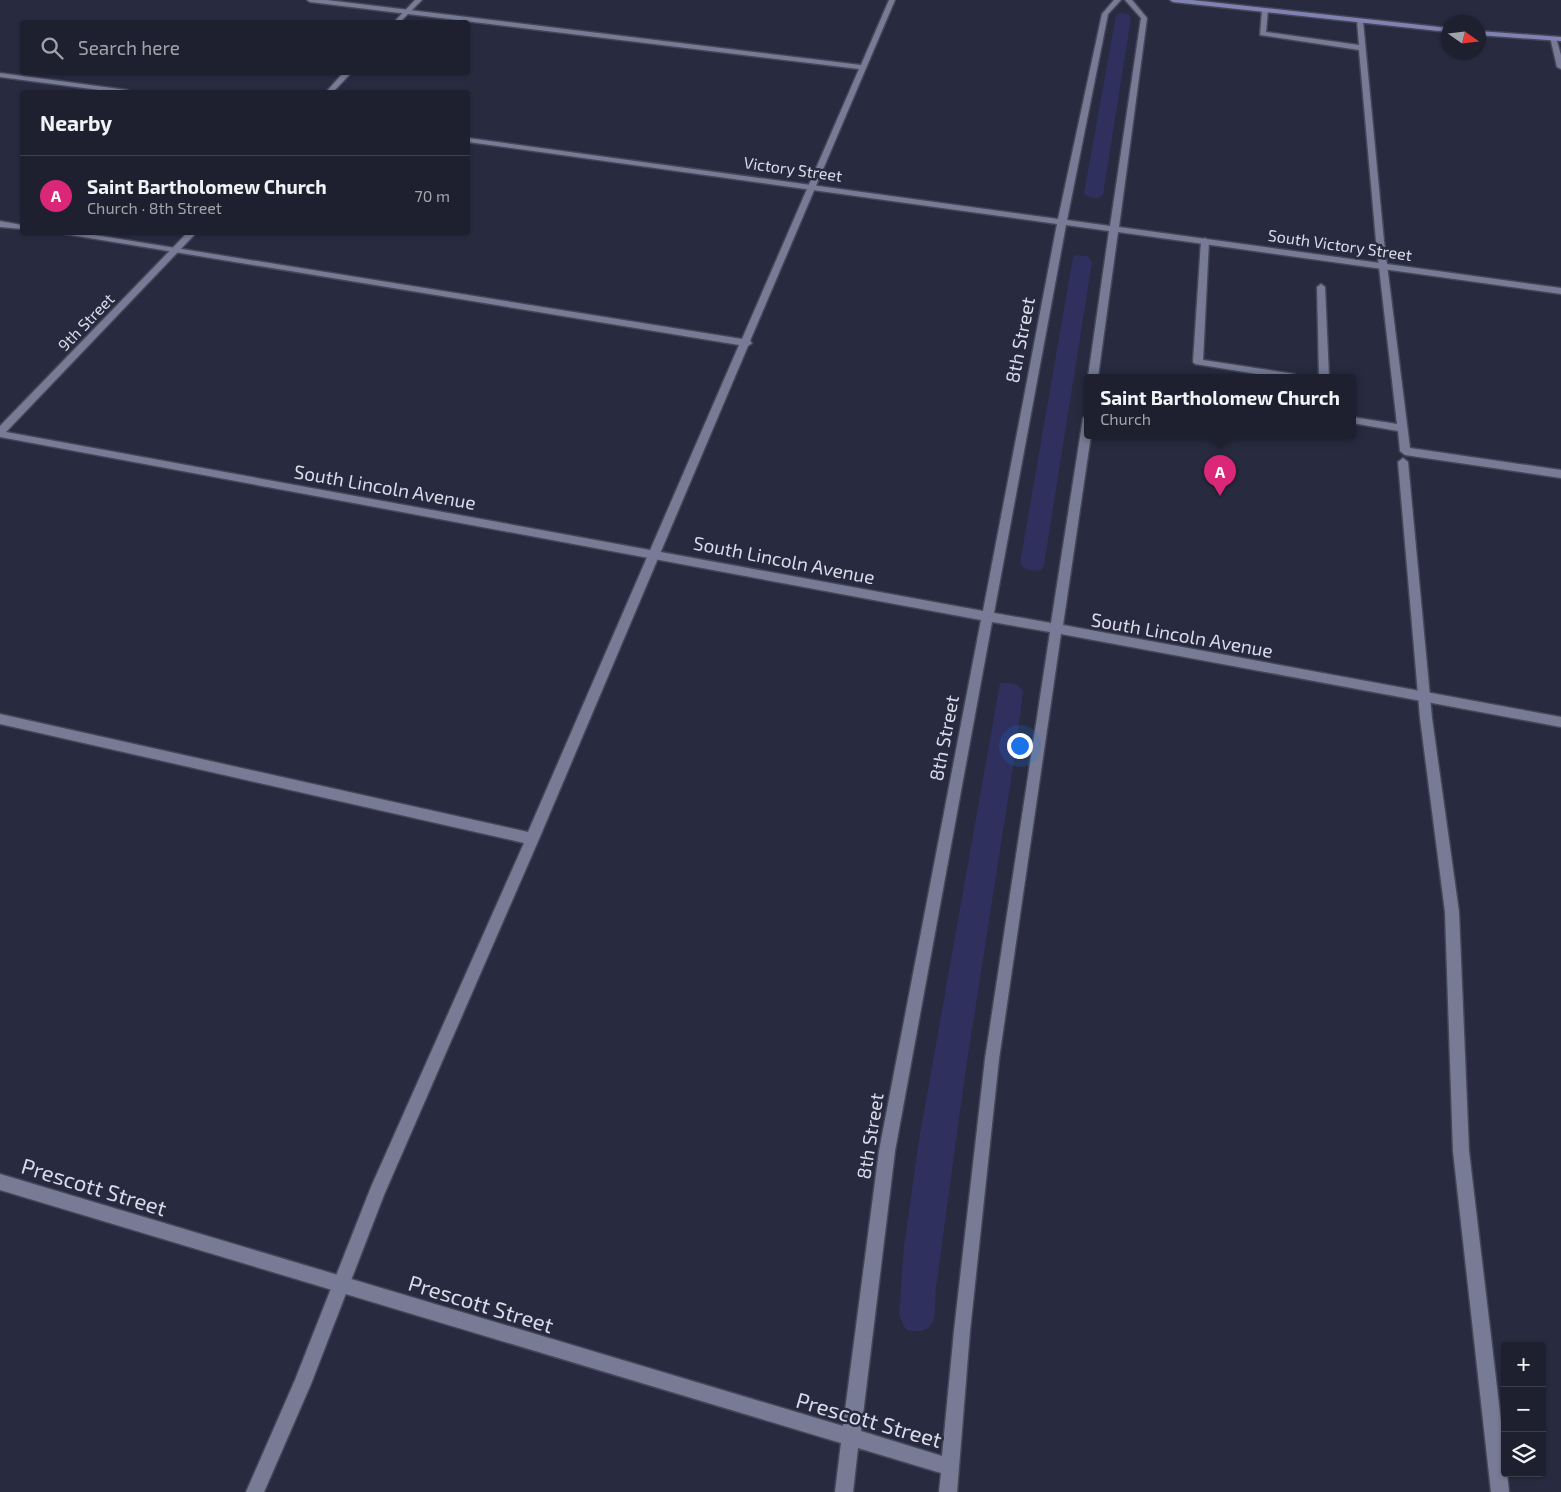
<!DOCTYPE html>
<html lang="en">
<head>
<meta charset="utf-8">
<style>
	body { margin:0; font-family:"Exo 2",sans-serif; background:#2b2d3b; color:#f1f3f6 }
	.controls { position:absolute; right:15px; bottom:15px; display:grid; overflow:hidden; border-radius:5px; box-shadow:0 1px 4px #0004 }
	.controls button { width:45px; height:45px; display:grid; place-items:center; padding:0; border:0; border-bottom:1px solid #3c3e4b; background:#1e202f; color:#f1f3f6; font:25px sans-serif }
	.compass { position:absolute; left:1441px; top:15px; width:45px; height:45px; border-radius:50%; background:#1e202f; box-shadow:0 1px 4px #0004; rotate:104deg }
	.you { position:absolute; left:1019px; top:745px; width:18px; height:18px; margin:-12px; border:4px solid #fff; border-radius:50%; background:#1a73e8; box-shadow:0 0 0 8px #1a73e833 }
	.badge { display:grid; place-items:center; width:32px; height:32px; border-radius:50%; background:#db2777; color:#fff; font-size:16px; font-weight:700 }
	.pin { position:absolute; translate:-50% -41px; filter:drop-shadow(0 1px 2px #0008) }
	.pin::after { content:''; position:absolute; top:26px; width:18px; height:15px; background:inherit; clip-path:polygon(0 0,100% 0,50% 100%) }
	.popup { position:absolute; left:1084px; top:374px; width:272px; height:65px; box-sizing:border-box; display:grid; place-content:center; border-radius:5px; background:#1e202f; filter:drop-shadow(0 1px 4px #0005); font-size:16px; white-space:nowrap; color:#a1a3aa }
	.popup b { font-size:19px; color:#f1f3f6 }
	.popup::after { content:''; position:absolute; left:50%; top:100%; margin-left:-10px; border:10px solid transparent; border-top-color:#1e202f }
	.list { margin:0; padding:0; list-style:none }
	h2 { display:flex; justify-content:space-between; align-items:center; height:65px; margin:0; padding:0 20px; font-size:21px }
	h2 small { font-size:16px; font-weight:400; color:#a1a3aa }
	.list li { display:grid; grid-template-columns:32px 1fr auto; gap:15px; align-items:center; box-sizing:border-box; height:80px; padding:0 20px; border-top:1px solid #3c3e4b }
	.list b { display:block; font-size:19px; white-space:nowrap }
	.list p { margin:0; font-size:16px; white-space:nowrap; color:#a1a3aa }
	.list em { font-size:16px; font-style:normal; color:#a1a3aa }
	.icon { flex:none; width:28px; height:28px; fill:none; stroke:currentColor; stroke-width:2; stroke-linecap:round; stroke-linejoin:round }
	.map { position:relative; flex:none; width:1561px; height:1492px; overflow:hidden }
	.search { position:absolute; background:#1e202f; box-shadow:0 1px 4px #0004; left:20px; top:20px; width:450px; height:55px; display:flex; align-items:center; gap:12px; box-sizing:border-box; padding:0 18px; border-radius:5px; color:#a1a3aa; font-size:19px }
	.panel { position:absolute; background:#1e202f; box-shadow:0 1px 4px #0004; left:20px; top:90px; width:450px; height:145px; border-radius:5px }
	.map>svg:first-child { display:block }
</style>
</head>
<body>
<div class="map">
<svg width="1561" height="1492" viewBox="0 0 1561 1492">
	<rect width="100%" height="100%" fill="#282a3f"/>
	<path fill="#2f305d" d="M1120,13L1128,14L1131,18L1103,195C1097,200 1089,199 1084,193L1116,15Z
		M1076,255L1087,256L1092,262L1044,565L1041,570C1032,572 1025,570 1020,563L1073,257Z
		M1000,683C1010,683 1018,682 1023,691L1017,741L965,1075L936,1288C934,1313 940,1337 906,1330L899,1315L904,1246L919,1140Z"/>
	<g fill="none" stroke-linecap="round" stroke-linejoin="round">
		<defs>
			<path id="lane" d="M307,0H327L861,65L889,0H895L750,341L752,343L748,346L539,839L384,1195L311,1384L264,1492H246L295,1380L371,1187L524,843L0,724V714L528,832L739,345L53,232H76L742,339L859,69L310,2Z
				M1265,8L1268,10L1266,32L1359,45L1357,21L1360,19L1363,21L1384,241L1410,448L1561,470V478L1405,455L1400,451L1398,431L1352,423V417L1397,424L1376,241L1359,50L1260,35L1262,10Z
				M1550,37L1556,38L1561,55V69L1557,67Z
				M0,221L22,225V229L0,227Z
				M1205,238L1209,241L1203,360L1294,374L1299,377H1275L1195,364L1193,362L1201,241Z
				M1321,284L1325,287L1329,377H1319L1317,287Z
				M1403,458L1408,462L1432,718L1459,912L1469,1151L1505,1455V1473H1507L1509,1492H1491L1453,1151L1445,912L1420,718L1398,462Z"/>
			<path id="street" d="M415,0H422L400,22H394Z
				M1114,0H1121L1108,14L1067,220L1110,226L1141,18L1125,0H1132L1147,18L1119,227L1561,288V294L1118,232L1098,377H1088L1109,231L1066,225L994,613L1051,623L1083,418L1088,415V435H1091L1063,625L1561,717V727L1061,634L999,1059L970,1331L957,1492H939L941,1473L858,1448L853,1492H835L841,1443L0,1190V1174L843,1426L879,1151L981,620L0,437V426L188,232H197L6,432L983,611L1057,224L468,142V138L1058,219L1102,14ZM992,622L1050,632L985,1059L954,1331L942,1456L861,1431L895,1151Z
				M344,72H352L333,92H326Z
				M0,73L127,90L131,92H114L0,77Z"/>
			<path id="secondary" d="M1170,0H1192L1448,28V32L1173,2Z
				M1478,31L1561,37V41L1478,35Z"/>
		</defs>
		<use href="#lane" stroke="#454658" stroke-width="3"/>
		<use href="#street" stroke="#454658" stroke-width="3"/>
		<use href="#secondary" stroke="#454658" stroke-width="3"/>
		<use href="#lane" fill="#787b95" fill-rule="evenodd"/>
		<use href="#street" fill="#787b95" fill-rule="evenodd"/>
		<use href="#secondary" fill="#7f82b3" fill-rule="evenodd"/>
	</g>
	<g text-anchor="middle" stroke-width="5" stroke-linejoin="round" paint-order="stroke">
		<g font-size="16" fill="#dadbea" stroke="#282a3f">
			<text transform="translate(793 169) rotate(8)" y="6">Victory Street</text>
			<text transform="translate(1340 245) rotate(8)" y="6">South Victory Street</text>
			<text transform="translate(86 322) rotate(-46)" y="6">9th Street</text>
		</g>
		<g font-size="19" fill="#dadbea" stroke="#282a3f">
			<text transform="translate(1020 340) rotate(-79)" y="7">8th Street</text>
			<text transform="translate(385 487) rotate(10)" y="7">South Lincoln Avenue</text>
			<text transform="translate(784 560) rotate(11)" y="7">South Lincoln Avenue</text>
			<text transform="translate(1182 635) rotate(10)" y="7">South Lincoln Avenue</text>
			<text transform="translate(944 738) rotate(-79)" y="7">8th Street</text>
			<text transform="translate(870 1136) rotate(-81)" y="7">8th Street</text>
		</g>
		<g font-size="22" fill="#dadbea" stroke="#282a3f">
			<text transform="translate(94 1187) rotate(17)" y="8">Prescott Street</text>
			<text transform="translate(481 1304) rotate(17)" y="8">Prescott Street</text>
			<text transform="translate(869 1420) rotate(16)" y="8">Prescott Street</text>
		</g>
	</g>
</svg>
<div class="controls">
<button>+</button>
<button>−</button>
<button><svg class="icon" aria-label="layers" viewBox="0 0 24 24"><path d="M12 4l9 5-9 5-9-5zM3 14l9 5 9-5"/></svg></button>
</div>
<svg class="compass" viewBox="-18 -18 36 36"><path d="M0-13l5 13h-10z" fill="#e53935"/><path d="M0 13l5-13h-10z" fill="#a1a3aa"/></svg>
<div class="you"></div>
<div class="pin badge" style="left:1220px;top:496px">A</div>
<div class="popup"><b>Saint Bartholomew Church</b>Church</div>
<div class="search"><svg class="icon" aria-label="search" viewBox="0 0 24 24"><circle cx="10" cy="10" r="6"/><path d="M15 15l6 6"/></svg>Search here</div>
<section class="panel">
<h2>Nearby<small></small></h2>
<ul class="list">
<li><span class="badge">A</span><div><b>Saint Bartholomew Church</b><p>Church · 8th Street</p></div><em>70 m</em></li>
</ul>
</section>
</div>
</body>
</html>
